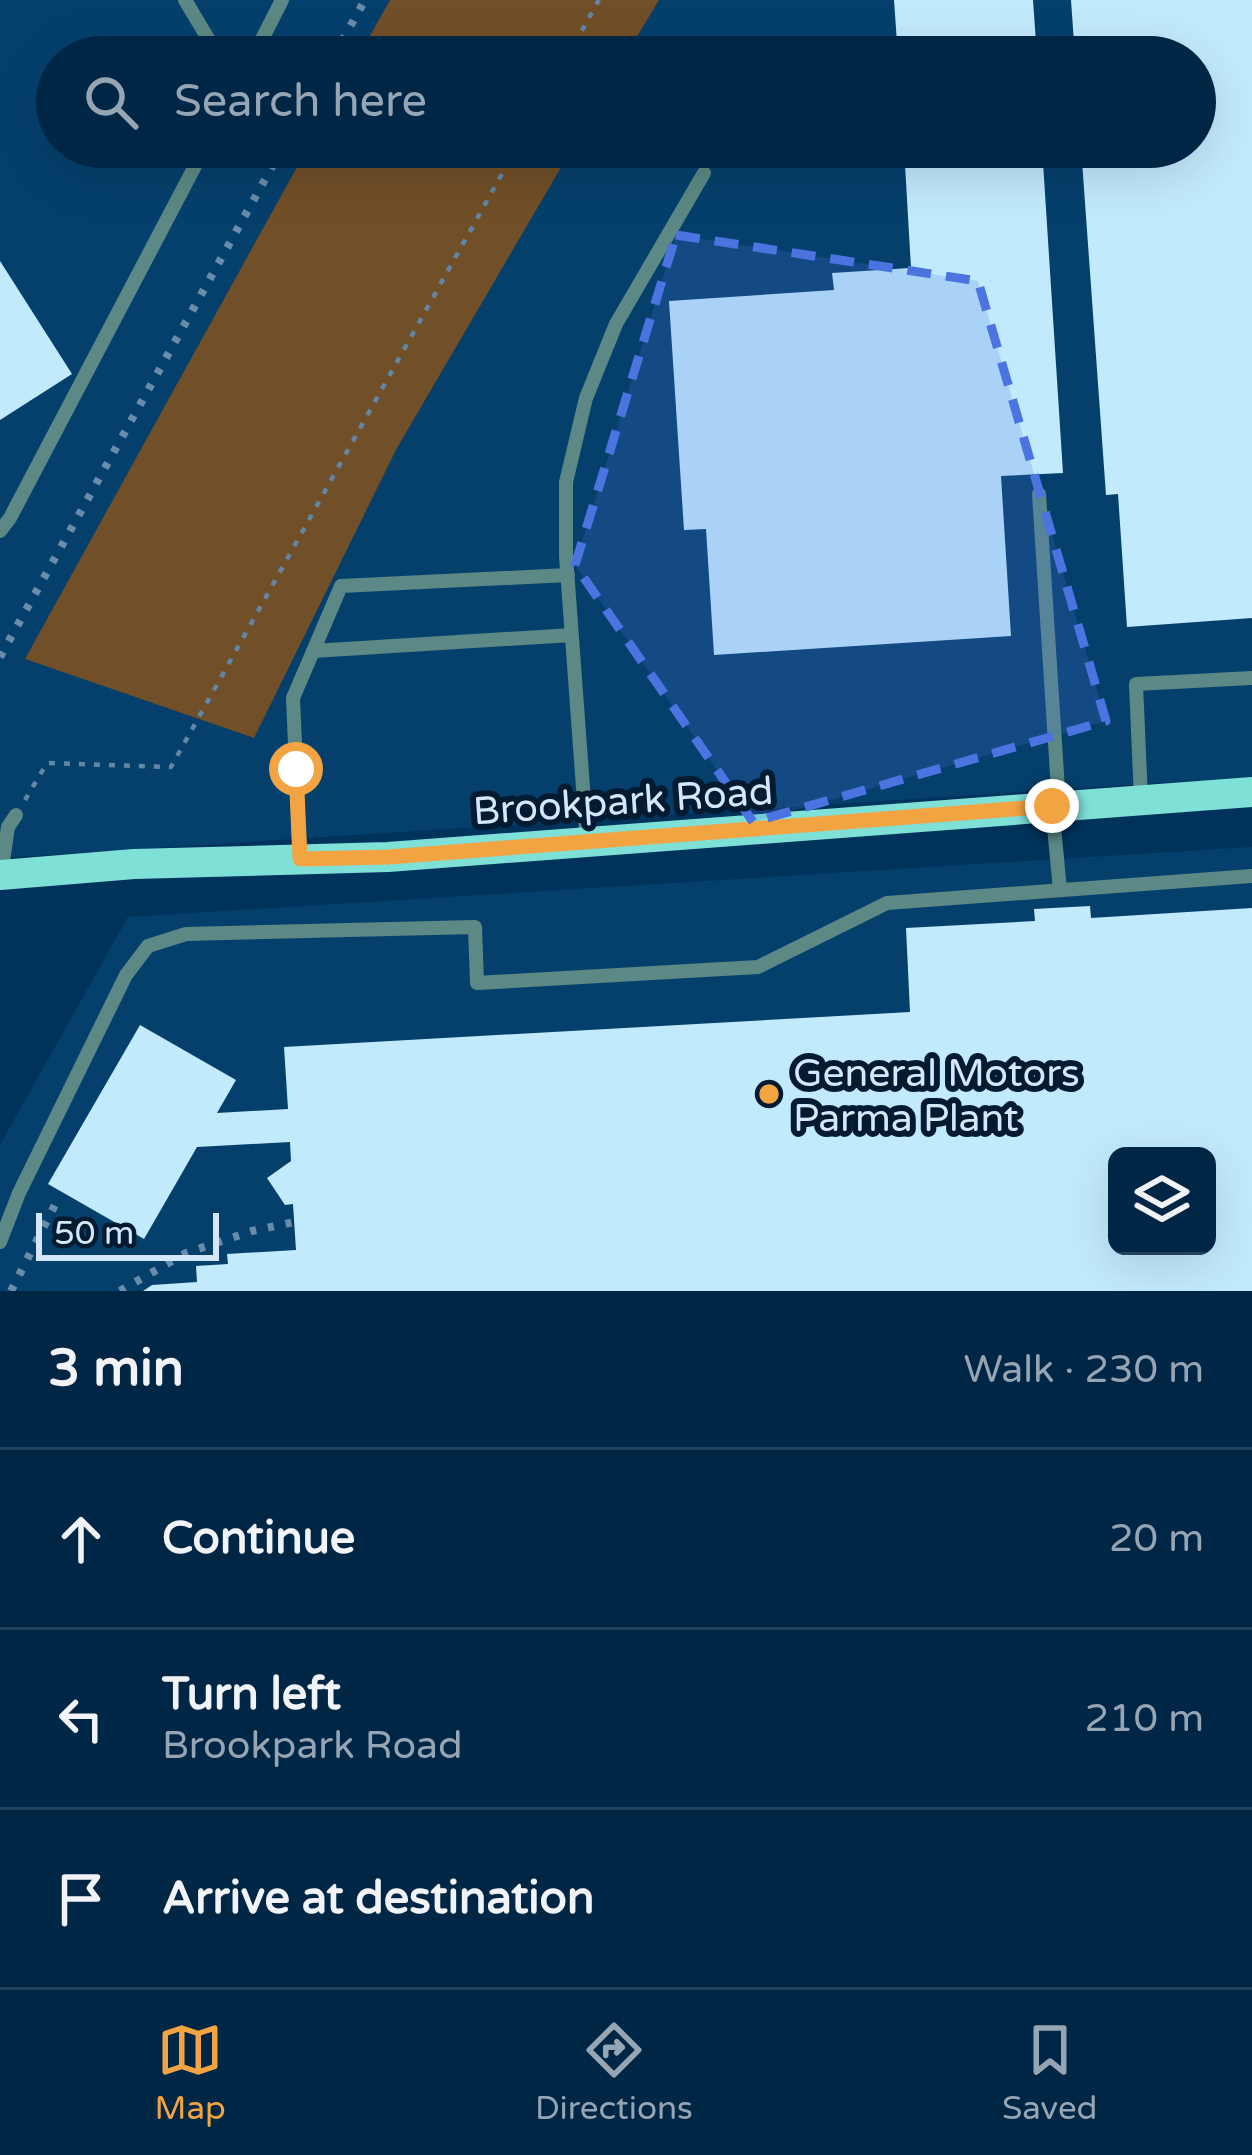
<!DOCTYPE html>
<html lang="en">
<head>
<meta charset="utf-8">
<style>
	body { margin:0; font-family:"Varela Round",sans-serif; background:#0a2e4c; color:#f1f3f6 }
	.controls { position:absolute; right:36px; bottom:36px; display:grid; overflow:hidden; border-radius:18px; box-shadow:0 12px 48px #0002 }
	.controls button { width:108px; height:108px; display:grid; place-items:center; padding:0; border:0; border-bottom:3px solid #22435e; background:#002645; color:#f1f3f6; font:60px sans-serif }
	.scale { position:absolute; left:36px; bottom:30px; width:183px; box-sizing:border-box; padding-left:12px; border:6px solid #d5e8fb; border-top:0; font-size:33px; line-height:42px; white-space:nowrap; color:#d5e8fb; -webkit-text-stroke:9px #021b31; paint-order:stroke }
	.stop { position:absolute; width:36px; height:36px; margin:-27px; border:9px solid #f3a442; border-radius:50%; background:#fff }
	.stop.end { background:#f3a442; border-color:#fff; box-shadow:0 3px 12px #0008 }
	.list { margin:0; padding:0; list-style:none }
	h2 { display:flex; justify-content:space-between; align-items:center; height:156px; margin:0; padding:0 48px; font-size:51px }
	h2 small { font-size:39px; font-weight:400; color:#95a5b3 }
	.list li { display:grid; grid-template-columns:78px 1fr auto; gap:36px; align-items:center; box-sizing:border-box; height:180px; padding:0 48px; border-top:3px solid #22435e }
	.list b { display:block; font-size:45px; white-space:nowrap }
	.list p { margin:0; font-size:39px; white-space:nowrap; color:#95a5b3 }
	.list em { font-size:39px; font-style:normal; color:#95a5b3 }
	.icon { flex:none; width:66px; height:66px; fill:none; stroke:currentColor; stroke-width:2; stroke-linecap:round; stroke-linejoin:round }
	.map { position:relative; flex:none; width:1252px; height:1291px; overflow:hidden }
	.search { position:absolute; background:#002645; box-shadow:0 12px 48px #0002; left:36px; right:36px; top:36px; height:132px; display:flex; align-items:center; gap:30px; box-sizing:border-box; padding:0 42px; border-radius:66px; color:#95a5b3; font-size:45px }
	.sheet { height:696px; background:#002645 }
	nav { display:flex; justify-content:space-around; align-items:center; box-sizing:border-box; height:168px; border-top:3px solid #22435e; background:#002645; font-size:33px; color:#95a5b3 }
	nav a { display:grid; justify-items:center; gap:6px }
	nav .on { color:#f3a442 }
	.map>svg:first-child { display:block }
</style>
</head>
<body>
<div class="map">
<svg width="1252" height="1291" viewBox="0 0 1252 1291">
	<rect width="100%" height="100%" fill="#00335c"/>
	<path fill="#05406d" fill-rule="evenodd" d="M0,0H390L358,57H57V147H308L26,659L253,738L397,448L573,147H1195V57H625L659,0H1252V777L0,858Z
		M1252,847V1291H0V1145L128,917ZM1117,1156H1207V1246H1117Z"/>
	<path fill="#714f28" d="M390,0H659L625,57H358Z
		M308,147H573L397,448L254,738L25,659Z"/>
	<path fill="#c2eafd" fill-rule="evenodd" d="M894,0H1033L1037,57H898Z
		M1071,0H1252V618L1127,627L1118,494L1106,495L1081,147H1195V57H1075Z
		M904,147H1042L1063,473L1001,476L1011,636L714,655L706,529L684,530L669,301L834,290L832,273L911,268Z
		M0,261L72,374L0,420Z
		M1090,906L1091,918L1252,908V1291H143L152,1285L197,1282L196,1266L228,1264L227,1254L296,1250L293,1204L285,1205L267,1178L291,1161L290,1142L197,1147L144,1239L48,1184L140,1025L236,1080L217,1113L288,1109L284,1047L910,1012L906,928L1035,921L1034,909ZM1117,1156H1207V1246H1117Z"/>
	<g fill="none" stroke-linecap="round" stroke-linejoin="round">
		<path stroke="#6286a5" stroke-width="4.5" stroke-dasharray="6 9" stroke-linecap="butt" d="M567,57L599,0
			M25,800L47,763L171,767L517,147"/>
		<path stroke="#5c8985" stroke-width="14" d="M185,0L219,57
			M253,57L282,0
			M1039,494L1059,805
			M0,531L10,518L205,147
			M313,651L572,635
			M1141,799L1136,684L1252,678
			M1052,806L1060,890
			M587,842L566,556V482L586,398L616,324L704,173
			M300,859L293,698L341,586L568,575
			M1,875L8,827L16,815
			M0,1242L19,1193L126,975L148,946L186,934L475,927L477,983L758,967L887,903L1252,876"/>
		<path stroke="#7fe0d8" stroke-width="30" d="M0,875L134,864L388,857L1252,792"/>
		<path stroke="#698caa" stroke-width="8" stroke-dasharray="6 12" stroke-linecap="butt" d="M333,57L365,0
			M0,657L283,147
			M11,1291L60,1195
			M120,1291L186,1253L252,1231L294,1222"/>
	</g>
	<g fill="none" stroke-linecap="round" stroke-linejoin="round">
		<path stroke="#f3a442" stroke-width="15" d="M296,769L300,859L388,857L1052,806"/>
	</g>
	<path fill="#4b74e1" fill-opacity="0.2" stroke="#4b74e1" stroke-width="9" stroke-dasharray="24 15" stroke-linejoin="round" d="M676,235L978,281L1106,721L753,822L575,565Z"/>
	<circle fill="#f3a442" stroke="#021b31" stroke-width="4.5" cx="769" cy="1094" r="12"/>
	<g text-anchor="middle" stroke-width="12" stroke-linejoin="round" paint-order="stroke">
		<g font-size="39" fill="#d5e8fb" stroke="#021b31">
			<text transform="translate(623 800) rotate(-4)" y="14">Brookpark Road</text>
		</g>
		<g font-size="39" fill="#d5e8fb" stroke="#021b31" text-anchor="start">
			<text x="793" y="1086">General Motors<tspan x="793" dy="45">Parma Plant</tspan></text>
		</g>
	</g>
</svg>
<div class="controls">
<button><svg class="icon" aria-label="layers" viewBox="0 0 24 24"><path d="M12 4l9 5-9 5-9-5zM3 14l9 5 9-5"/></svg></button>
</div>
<div class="scale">50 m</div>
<div class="stop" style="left:296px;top:769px"></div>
<div class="stop end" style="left:1052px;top:806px"></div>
<div class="search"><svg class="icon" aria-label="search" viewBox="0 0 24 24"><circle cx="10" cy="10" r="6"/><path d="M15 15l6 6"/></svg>Search here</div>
</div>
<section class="sheet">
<h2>3 min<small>Walk · 230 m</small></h2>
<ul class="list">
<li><svg class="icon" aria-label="ahead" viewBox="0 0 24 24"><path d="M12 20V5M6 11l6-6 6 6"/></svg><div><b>Continue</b></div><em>20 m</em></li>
<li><svg class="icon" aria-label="left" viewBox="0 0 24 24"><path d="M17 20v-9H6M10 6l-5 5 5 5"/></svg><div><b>Turn left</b><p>Brookpark Road</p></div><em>210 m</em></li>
<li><svg class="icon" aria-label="arrive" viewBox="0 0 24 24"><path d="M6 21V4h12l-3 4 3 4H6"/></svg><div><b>Arrive at destination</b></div></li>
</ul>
</section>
<nav>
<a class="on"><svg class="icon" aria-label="map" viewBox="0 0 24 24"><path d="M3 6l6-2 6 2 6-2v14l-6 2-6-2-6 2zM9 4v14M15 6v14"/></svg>Map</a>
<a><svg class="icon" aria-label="directions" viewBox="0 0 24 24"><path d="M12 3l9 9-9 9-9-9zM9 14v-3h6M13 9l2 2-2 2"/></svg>Directions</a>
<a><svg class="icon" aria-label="saved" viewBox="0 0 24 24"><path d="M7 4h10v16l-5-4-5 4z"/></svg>Saved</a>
</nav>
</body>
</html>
